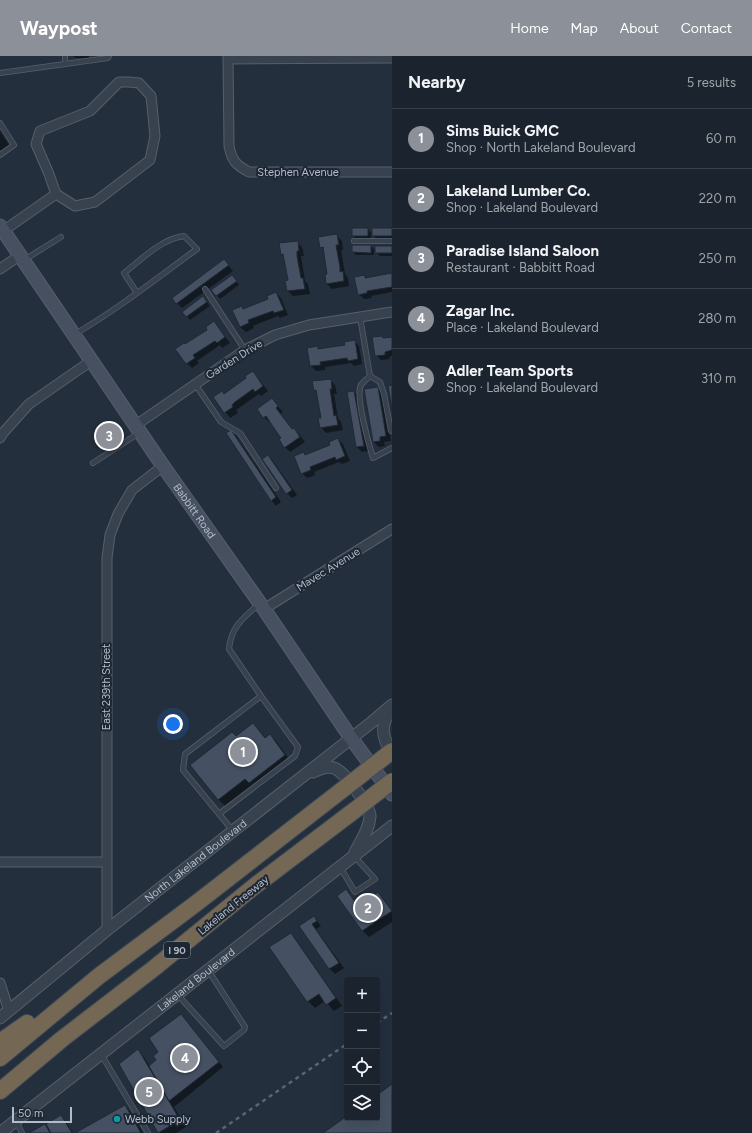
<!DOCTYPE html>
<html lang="en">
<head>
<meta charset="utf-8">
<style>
	body { margin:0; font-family:Figtree,sans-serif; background:#242b36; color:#f1f3f6 }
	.controls { position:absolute; right:12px; bottom:12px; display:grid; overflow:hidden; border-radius:4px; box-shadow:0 4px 16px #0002 }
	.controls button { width:36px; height:36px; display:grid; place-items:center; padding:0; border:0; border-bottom:1px solid #39404a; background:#1b232e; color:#f1f3f6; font:20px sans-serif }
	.scale { position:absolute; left:12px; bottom:10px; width:60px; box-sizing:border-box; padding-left:4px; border:2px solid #b4bcc9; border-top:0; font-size:11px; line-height:14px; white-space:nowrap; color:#b4bcc9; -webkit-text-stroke:3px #1d2633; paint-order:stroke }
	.you { position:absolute; left:173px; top:668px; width:14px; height:14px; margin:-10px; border:3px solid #fff; border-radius:50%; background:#1a73e8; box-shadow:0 0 0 6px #1a73e833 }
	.badge { display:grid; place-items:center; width:26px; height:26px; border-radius:50%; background:#8c9099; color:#fff; font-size:13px; font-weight:700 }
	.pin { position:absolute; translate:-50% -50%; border:2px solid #fff; box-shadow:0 1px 4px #0006 }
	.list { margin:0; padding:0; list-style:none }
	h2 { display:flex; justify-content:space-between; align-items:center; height:52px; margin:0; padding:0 16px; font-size:17px }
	h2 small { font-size:13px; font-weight:400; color:#a0a4aa }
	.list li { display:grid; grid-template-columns:26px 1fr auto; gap:12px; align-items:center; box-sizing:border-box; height:60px; padding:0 16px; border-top:1px solid #39404a }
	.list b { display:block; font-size:15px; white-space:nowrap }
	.list p { margin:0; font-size:13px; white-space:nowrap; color:#a0a4aa }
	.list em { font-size:13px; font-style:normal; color:#a0a4aa }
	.icon { flex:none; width:22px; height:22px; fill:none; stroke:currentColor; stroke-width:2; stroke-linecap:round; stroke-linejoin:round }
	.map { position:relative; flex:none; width:392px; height:1077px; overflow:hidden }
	header { display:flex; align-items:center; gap:24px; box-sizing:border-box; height:56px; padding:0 20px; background:#8c9099; color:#fff }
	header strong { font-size:19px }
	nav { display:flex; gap:22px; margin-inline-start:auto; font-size:14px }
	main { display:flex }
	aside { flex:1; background:#1b232e }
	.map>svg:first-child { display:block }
</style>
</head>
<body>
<header>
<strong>Waypost</strong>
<nav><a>Home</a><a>Map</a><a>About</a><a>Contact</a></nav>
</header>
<main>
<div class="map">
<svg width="392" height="1077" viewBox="0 0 392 1077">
	<rect width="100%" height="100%" fill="#242f3e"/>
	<path fill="#0007" d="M73,0H89V2H75Z
		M0,75L9,89L0,95Z
		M368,173L371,177V183H356L353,180Z
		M392,173V185H378L373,179Z
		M336,179L342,185L343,194H341L345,218L348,222L349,230L332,233L327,228L326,219L328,218L324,194L321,191Z
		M297,186L302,191L304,200H301L305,225L308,228L310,238L293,240L287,234L289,225L285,201L282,198Z
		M353,190H371L376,195L392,191V200H380L374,195V199H356L353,196Z
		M224,204L233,215L182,252L177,247Z
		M392,218V236L371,240L372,242L364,243L359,238L365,220L367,222Z
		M235,224L239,229L220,243L217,239Z
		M276,237L281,242L288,259L280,262L278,260L253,270L254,272L246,276L240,271L242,251L244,253L269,243Z
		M203,241L210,250L190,264L184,256Z
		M214,267L230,287L222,292L220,289L197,305L199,307L192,312L187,307L186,290L209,274Z
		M382,281L384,283L392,282V300L389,301L390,303L381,304L376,299Z
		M354,285L359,290L362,308L354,310L351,307L325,311V314L316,315L311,310L317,291L320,294L346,289Z
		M253,316L268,335L261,340L259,338L236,354L238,357L230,362L215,341L224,338L248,323Z
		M330,324L335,329L337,338H334L338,362L341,366L343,374L326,377L321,371L322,363L318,337L315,334Z
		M378,332L383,337L391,385L384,386L385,390L379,391L374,386Z
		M354,336L359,341L368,395L362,396L357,391Z
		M272,344L283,356L280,358L292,374L293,373L299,378L305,386L290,396L285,391L282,382L270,365L269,366L264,361Z
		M113,367L128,386L112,397L107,392Z
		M231,375L236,380L281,446L276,450L271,444Z
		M338,383L343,388L350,405L342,408L339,406L314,416L315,419L307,422L302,417L303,397L306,399L331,389Z
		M268,400L273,405L297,439L292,442L287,437Z
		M253,668L266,682L270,679L277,686L291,706L257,733L253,729L225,750L218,743L236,681Z
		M346,835L359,850L378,837L392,854V866L369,881L363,875Z
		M314,861L321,870L316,873L344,912L335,918L330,913L301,870Z
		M291,878L297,885L342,950L334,955L325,945L315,952L308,945L271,891Z
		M181,959L223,1011L174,1051L186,1071L176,1077H160L138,995L144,1001L150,1011L157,1005L159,997Z
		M125,1050L130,1055L143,1077H77Z
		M61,1061L66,1066L73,1077H31L45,1069L49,1074Z"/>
	<path fill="#455162" stroke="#1f2835" d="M352,172H368V180H352Z
		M372,172H392V180H372Z
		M337,178L339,189H336L340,211V216L343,215L344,225L326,228L325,218H327L323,191L320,192L318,181Z
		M298,185L299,195H297V200L301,222H303L305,233L287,235L285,225L288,224L283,198L281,199L279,187Z
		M352,189H371V197L352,196Z
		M375,190H392V197H375Z
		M224,203L229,209L176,248L172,242Z
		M391,215H392V231L367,235V237L358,239L354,221L365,219V222L392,217Z
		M232,219L237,225L216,240L211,234Z
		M276,236L284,254L274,257L273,255L248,264L249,267L240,271L232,254L242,250L243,253L268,243L267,240Z
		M203,240L207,246L186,261L182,256Z
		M214,265L225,281L217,287L215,285L193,299L195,302L186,308L175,293L184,287L185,288L207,274L206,271Z
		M382,280L383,282L392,281V294L385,296V299L375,300L372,281Z
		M355,284L358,303L348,305L347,302L320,306L321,309L310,310L307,292L318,290V293L345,289L344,286Z
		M253,315L263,330L255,336L253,333L235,346L232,349L233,351L224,357L213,341L222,335L224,338L246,322L245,320Z
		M331,323L332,333H330L334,360L336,359L338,369L320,372L318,362H321L316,334L314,335L312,325Z
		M392,329V354L388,330Z
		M378,331L386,380L380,381V385L373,386L364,333Z
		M354,335L364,390L356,391L347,336Z
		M272,342L278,350L276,352L292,373L294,372L300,381L284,392L279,383L281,382L278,378L266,360L263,362L257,353Z
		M113,366L123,380L106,393L95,379Z
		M231,374L276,441L271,445L226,377Z
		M338,382L345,400L336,404L335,401L310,411L311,414L301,418L294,400L304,396L305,399L330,389L329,386Z
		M268,399L292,434L286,438L262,403Z
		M253,667L265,682L270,678L285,699L249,727L245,723L218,744L190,709L232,676L236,680Z
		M346,833L358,850L378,836L392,855L362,875L337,840Z
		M314,860L317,865L312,868L339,907L329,913L299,870Z
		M291,877L336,942L326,949L319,938L307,946L269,891Z
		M181,958L219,1006L169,1045L149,1010L156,1004L153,1000L158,996L149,982Z
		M138,993L180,1064L158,1077L119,1008Z
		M392,1028V1077H323L347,1060V1062H377V1039Z
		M125,1049L141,1077H75Z
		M61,1059L72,1077H51L46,1068Z
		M45,1068L50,1077H29L43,1069Z"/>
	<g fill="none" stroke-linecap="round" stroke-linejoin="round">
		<defs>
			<path id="service" d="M65,0V8
				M0,17L108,2L109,0
				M0,67L14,89L0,99
				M354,185H392
				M24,204L61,181
				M205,233L245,294
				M360,261L370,320C367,323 363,326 361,329C355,340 369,389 373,402L392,392
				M75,278C118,253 157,222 197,193L184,180C161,183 142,203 124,217L137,237
				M370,320L380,326L384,338L391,375
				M195,328L221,366L240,377L276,432
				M93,407L139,377
				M219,758L295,700L298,691L261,640
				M233,775L183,714L185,698L261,640L229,593C231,571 243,562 259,548
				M340,811L355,836L375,823L354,800
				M177,938L224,990L244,974L245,971L208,914
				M101,998L148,1077
				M16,1065L22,1077"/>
			<path id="minor" d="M228,0L229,90C232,105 236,109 249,116H392
				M228,3L392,2
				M119,26H129L139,27L151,40L155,80L150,104L95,146L75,150L56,138L49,118L36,88L40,75L90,55Z
				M3,175L56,138
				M0,213L19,200
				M136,369L245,294L275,279L309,269L392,256
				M0,382L3,377L29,348L91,305
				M264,553L392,473
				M0,806H106
				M107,874V502L110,479L118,458L132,434L163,410
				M0,927L9,955"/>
			<g id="tertiary">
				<path d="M392,653C379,668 382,682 392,697"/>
				<path d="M313,716C320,713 326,710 334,712C344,715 371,751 370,761C369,774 361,785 355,796"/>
				<path id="s1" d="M0,962L107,874L372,666L392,649"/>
				<path id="s2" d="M0,1077L392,770"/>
			</g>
			<g id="secondary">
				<path id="s3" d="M0,170L163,410L264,553L351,682L392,738"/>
			</g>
			<path id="motorway" d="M0,986L27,967
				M0,1002L99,920L194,849L342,734
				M0,1035L62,983L153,913L256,829L355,754"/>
		</defs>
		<use href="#service" stroke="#565f6c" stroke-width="6"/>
		<use href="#minor" stroke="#565f6c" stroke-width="11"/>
		<use href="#tertiary" stroke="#565f6c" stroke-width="13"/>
		<use href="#secondary" stroke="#565f6c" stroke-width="15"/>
		<use href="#motorway" stroke="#434c59" stroke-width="18"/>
		<use href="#service" stroke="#38414e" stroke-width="4.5"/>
		<use href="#minor" stroke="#38414e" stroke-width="9"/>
		<use href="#tertiary" stroke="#38414e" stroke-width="11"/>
		<use href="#secondary" stroke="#465061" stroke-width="13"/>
		<use href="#motorway" stroke="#746855" stroke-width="16"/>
		<path stroke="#5a6575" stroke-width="2.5" stroke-dasharray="4 4" stroke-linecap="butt" d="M377,967L392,957
			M216,1077L347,988"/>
		<defs>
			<path id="motorway-bridge" d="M342,734L392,695
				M355,754L392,725"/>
		</defs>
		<use href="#motorway-bridge" stroke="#434c59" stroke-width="18" stroke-linecap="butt"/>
		<use href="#motorway-bridge" stroke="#746855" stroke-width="16"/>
	</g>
	<circle fill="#0f9aa8" stroke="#1d2633" stroke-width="1.5" cx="117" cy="1063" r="4"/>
	<g text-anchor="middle" stroke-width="4" stroke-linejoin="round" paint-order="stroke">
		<rect fill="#1d2633" stroke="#878f9c" stroke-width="1" x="164" y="886" width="26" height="16" rx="3"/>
		<g font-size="10" font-weight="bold" fill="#b4bcc9">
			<text x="177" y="898">I 90</text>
		</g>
		<g font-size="11" fill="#b4bcc9" stroke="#1d2633">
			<text x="298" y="120">Stephen Avenue</text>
			<text transform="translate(234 303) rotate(-32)" y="4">Garden Drive</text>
			<text dy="4" stroke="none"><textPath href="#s3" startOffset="345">Babbitt Road</textPath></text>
			<text transform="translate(328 513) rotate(-32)" y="4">Mavec Avenue</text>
			<text transform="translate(106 631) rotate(-90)" y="4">East 239th Street</text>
			<text dy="4" stroke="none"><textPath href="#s1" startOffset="251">North Lakeland Boulevard</textPath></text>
			<text transform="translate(233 849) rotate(-39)" y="4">Lakeland Freeway</text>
			<text dy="4" stroke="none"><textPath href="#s2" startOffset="249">Lakeland Boulevard</textPath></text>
		</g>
		<g font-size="11" fill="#b4bcc9" stroke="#1d2633" text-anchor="start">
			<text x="125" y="1067">Webb Supply</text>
		</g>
	</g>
</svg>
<div class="controls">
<button>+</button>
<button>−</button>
<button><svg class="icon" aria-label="locate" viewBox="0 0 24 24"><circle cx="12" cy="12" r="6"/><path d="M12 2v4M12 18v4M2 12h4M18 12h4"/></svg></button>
<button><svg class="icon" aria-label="layers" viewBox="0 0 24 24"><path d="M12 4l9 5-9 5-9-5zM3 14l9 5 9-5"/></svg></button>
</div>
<div class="scale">50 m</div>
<div class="you"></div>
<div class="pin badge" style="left:243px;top:696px">1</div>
<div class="pin badge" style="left:368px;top:852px">2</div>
<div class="pin badge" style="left:109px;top:380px">3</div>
<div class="pin badge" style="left:185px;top:1002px">4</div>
<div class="pin badge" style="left:149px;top:1036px">5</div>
</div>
<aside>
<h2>Nearby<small>5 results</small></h2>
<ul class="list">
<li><span class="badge">1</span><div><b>Sims Buick GMC</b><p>Shop · North Lakeland Boulevard</p></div><em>60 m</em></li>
<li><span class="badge">2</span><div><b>Lakeland Lumber Co.</b><p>Shop · Lakeland Boulevard</p></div><em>220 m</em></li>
<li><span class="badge">3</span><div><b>Paradise Island Saloon</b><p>Restaurant · Babbitt Road</p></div><em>250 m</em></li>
<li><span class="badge">4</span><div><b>Zagar Inc.</b><p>Place · Lakeland Boulevard</p></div><em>280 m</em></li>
<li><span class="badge">5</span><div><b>Adler Team Sports</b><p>Shop · Lakeland Boulevard</p></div><em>310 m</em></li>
</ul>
</aside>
</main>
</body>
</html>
